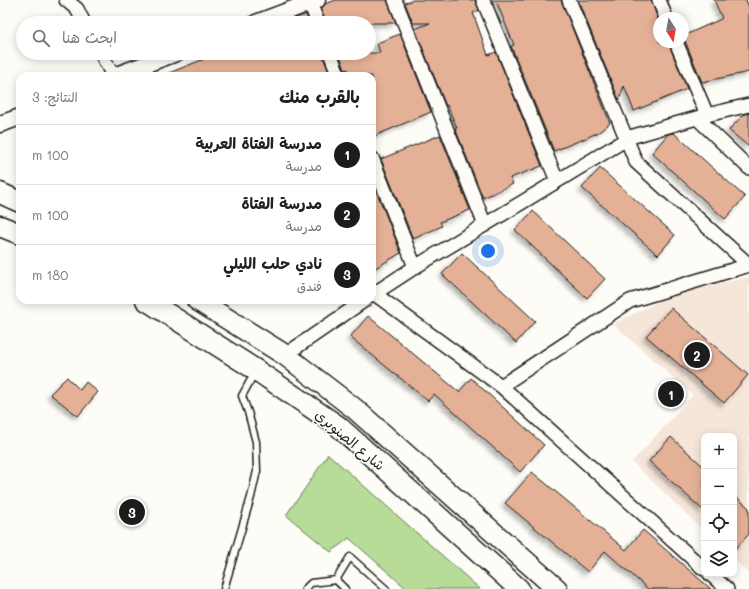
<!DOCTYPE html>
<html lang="ar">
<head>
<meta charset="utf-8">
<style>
	body { margin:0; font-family:Mali,"Playpen Sans Arabic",sans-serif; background:#f6f6f6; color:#202124; direction:rtl }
	.controls { position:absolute; right:12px; bottom:12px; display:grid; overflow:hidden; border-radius:8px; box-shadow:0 2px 10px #0003 }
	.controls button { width:36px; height:36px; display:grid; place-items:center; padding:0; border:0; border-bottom:1px solid #e0e0e0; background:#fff; color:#202124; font:20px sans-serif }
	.compass { position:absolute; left:653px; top:12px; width:36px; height:36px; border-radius:50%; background:#fff; box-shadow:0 2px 10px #0003; rotate:169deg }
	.you { position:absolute; left:488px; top:251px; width:14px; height:14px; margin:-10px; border:3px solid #fff; border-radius:50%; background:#1a73e8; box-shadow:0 0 0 6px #1a73e833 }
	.badge { display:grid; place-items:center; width:26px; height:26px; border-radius:50%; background:#1c1c1c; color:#fff; font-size:13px; font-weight:700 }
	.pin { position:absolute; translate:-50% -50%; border:2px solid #fff; box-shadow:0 1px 4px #0006 }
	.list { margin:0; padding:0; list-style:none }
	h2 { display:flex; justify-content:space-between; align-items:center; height:52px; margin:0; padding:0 16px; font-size:17px }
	h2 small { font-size:13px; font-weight:400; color:#757577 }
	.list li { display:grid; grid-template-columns:26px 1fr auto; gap:12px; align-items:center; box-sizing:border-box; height:60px; padding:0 16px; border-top:1px solid #e0e0e0 }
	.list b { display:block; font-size:15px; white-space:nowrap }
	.list p { margin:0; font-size:13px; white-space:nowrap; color:#757577 }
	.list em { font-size:13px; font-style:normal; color:#757577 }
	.icon { flex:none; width:22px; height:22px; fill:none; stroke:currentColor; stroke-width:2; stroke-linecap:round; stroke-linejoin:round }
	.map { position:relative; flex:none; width:749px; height:589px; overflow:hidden; direction:ltr }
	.search { position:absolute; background:#fff; box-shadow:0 2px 10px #0003; left:16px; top:16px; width:360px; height:44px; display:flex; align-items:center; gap:10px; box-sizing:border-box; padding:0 14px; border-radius:22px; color:#757577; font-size:15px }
	.panel { position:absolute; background:#fff; box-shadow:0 2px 10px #0003; left:16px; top:72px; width:360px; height:232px; border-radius:12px; direction:rtl }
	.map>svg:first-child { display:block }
</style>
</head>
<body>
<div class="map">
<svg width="749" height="589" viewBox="0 0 749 589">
	<defs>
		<filter id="shadow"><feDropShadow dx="-3.5" dy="3.5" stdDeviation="2" flood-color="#0004"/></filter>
	</defs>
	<rect width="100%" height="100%" fill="#fdfcf7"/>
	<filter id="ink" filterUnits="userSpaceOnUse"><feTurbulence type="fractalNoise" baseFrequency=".025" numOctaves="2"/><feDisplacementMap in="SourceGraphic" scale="8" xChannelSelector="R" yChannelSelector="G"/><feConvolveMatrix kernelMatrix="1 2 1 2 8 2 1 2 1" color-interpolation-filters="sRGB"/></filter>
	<g filter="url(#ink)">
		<path fill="#f6e6da" d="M749,277V574L734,559V436H704V531L632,462L693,395L613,324L669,296Z"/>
		<path fill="#b6dc97" stroke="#697c5a" d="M328,454L480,589H407L349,538L331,552L286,515L304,490Z"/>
		<path fill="#e4b196" stroke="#1c1c1c" filter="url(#shadow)" d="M336,0H387L396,23H326L321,9L325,4Z
			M413,0H475L479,10L473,13L488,55L496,52L542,166L510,178L513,184L483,198L455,128H457L447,105L446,106L415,29L430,23H413L405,3Z
			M492,0H561L610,123L599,132L586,138L554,151L511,46L514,45L497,3L493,4Z
			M578,0H651L659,22V42H668L687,89L634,111L624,86L619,100Z
			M714,0H746L749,7V72L702,82L683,36L721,19L722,18Z
			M306,14L309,23H283Z
			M400,34L431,112L372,137V76H350L348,69L345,70L339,53H380L377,43Z
			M216,53H322L330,76H164V75L204,59V58Z
			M749,113V147L729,130L743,115Z
			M674,133L745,197L725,219L652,153L668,134Z
			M440,135L470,210L440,222L442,226L413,239L381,159Z
			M600,168L675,235L658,255L582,188Z
			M372,180L401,253L372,270Z
			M533,211L605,279L587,298L515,230Z
			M462,253L535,321L516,343L442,274Z
			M671,308L748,375L724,403L646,336Z
			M368,316L459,392L471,378L544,445L520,472L434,394L428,401L350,337Z
			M67,377L80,390L86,382L98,392L78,416L50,394Z
			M671,437L704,467V511L649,461Z
			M532,472L626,550L643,530L711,589H648L605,551L588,572L505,503Z
			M734,495L749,508V534L734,550Z"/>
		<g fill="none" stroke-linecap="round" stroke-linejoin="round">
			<defs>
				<path id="service" d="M336,580L350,557L386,589
					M224,589L251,497L257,471L256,442L248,412L242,396L255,372
					M305,589L311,583L336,580L345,589"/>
				<path id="minor" d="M66,0L77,9L84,23
					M395,0L485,225
					M483,0L557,181
					M569,0L636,162L749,265
					M659,0L666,18
					M310,3L318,23
					M676,42L707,115
					M101,53L113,76
					M330,53L339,76
					M697,118L749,168
					M372,158L415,267
					M372,292L501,386L630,301L749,265
					M372,295L415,267L630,137L707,115L749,105
					M285,355L365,300
					M501,386L704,569
					M710,574L727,589"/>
				<path id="tertiary" d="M256,23L317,0
					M114,76L176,53
					M0,124L20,117"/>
				<path id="primary" d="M0,193L20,202
					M0,226L20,234
					M146,300L256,370L338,426L519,589
					M197,300L285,355L355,409L557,589"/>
			</defs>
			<use href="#service" stroke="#1c1c1c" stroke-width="9"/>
			<use href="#minor" stroke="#1c1c1c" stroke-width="16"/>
			<use href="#tertiary" stroke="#1c1c1c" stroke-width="19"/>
			<use href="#primary" stroke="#1c1c1c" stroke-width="23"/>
			<use href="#service" stroke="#fdfcf7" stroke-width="6"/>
			<use href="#minor" stroke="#fdfcf7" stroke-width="13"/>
			<use href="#tertiary" stroke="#fdfcf7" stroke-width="16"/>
			<use href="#primary" stroke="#fdfcf7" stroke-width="20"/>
		</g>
	</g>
	<g text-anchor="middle" stroke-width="3" stroke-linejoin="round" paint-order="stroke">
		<g font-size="14" fill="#1c1c1c" stroke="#fdfcf7">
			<text transform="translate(350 440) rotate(40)" y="5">شارع الصنوبري</text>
		</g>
	</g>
</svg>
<div class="controls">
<button>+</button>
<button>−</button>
<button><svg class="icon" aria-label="locate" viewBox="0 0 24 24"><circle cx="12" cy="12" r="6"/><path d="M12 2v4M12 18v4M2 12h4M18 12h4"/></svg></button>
<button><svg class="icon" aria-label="layers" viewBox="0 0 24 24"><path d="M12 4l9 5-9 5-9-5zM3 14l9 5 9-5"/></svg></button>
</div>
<svg class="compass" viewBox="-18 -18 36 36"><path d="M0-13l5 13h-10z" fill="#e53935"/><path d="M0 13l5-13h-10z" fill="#757577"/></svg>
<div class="you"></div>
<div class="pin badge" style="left:671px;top:394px">1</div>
<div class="pin badge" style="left:697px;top:355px">2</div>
<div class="pin badge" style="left:132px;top:512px">3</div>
<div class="search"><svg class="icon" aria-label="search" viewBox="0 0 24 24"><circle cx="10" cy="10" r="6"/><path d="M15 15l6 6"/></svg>ابحث هنا</div>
<section class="panel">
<h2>بالقرب منك<small>النتائج: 3</small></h2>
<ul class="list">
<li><span class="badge">1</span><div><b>مدرسة الفتاة العربية</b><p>مدرسة</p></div><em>100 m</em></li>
<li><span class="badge">2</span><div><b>مدرسة الفتاة</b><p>مدرسة</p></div><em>100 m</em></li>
<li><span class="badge">3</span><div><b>نادي حلب الليلي</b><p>فندق</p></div><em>180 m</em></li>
</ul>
</section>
</div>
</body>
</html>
